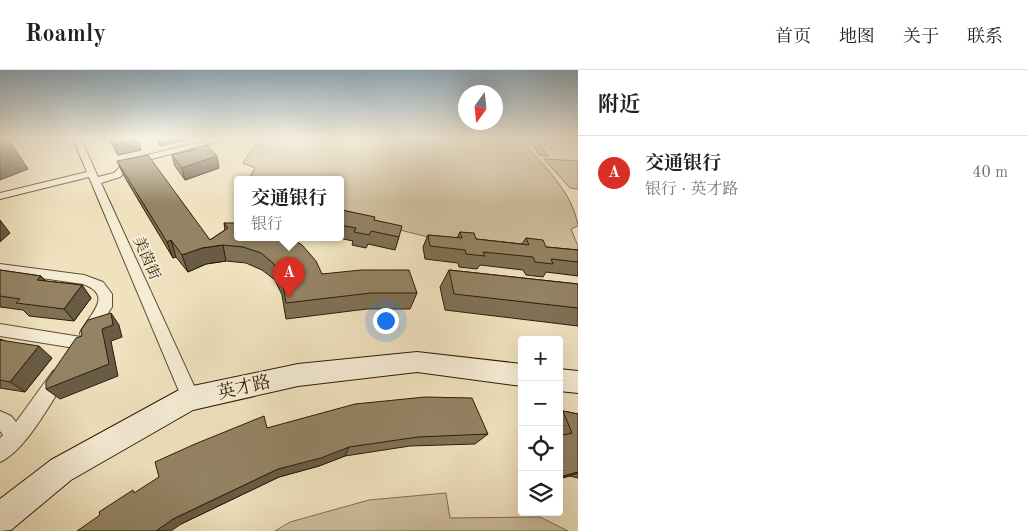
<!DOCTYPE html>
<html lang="zh">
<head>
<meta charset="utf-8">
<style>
	body { margin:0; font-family:"Old Standard TT","Noto Serif SC",serif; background:#f6f6f6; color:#222 }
	.controls { position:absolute; right:15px; bottom:15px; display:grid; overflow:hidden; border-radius:5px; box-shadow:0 5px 20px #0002 }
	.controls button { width:45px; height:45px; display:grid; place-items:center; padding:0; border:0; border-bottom:1px solid #e0e0e0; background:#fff; color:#222; font:25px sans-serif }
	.compass { position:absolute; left:458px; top:15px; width:45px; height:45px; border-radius:50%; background:#fff; box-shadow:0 5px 20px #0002; rotate:195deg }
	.you { position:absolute; left:385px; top:250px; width:18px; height:18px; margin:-12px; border:4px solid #fff; border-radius:50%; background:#1a73e8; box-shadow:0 0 0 8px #1a73e833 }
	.badge { display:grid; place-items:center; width:32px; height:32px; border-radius:50%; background:#d93025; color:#fff; font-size:16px; font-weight:700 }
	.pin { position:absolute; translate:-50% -41px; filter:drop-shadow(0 1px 2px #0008) }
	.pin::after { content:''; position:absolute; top:26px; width:18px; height:15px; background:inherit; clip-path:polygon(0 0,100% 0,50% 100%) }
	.popup { position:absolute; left:234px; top:106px; width:110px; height:65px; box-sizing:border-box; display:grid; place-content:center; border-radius:5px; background:#fff; filter:drop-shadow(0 1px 4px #0005); font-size:16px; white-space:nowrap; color:#767676 }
	.popup b { font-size:19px; color:#222 }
	.popup::after { content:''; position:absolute; left:50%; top:100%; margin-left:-10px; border:10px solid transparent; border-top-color:#fff }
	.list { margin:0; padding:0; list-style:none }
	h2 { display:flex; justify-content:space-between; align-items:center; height:65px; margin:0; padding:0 20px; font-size:21px }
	h2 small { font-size:16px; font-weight:400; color:#767676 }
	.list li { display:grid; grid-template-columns:32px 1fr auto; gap:15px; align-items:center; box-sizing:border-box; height:75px; padding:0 20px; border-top:1px solid #e0e0e0 }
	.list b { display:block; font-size:19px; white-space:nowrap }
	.list p { margin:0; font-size:16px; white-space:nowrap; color:#767676 }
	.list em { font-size:16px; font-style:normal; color:#767676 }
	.icon { flex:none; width:28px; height:28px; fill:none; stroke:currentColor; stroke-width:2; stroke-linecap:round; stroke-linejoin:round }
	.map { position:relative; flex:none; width:578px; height:461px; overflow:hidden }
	header { display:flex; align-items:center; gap:30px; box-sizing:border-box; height:70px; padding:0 25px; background:#fff; border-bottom:1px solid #e0e0e0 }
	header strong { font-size:24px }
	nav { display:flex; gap:28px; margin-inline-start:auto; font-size:18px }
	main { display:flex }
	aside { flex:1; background:#fff }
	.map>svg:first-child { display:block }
</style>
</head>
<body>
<header>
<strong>Roamly</strong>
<nav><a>首页</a><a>地图</a><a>关于</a><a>联系</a></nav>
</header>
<main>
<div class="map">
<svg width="578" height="461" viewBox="0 0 578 461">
	<rect width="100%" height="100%" fill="#f0e2bf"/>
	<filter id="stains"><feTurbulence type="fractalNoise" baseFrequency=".004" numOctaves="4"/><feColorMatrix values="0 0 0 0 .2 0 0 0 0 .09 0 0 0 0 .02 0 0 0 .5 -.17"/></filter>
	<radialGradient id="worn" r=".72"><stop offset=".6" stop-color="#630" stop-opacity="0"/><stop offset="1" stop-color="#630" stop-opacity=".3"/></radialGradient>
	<path fill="#d0c09f" stroke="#806e50" d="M269,69H523L522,72C545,97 572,121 578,156L571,159L578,176V185L436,169L340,145V109H249L255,98L243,93C250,81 256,74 269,69Z
		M530,69H578V73L548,71L546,75H540L548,86L539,85Z
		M544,89L578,91V119L570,118Z
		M446,423L450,448L540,447L568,461H275L290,452L369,430Z"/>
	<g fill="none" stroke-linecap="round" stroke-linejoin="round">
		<defs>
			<path id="minor" d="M73,69H81L98,107L114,103L127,90L213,69H227L133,94L120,107L101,113L196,320L193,326L187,328L181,326L89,107L0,129V123L87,102Z
				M0,194L84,205L103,212L112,224V237L92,267L87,269L89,273L86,278L81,279L0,266V254L81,267L80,263C89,244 115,226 83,214L0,202Z
				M59,298L65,301L67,306L65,311C50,334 25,381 0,392V368L3,365L0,361V341L11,346L16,352L53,301Z"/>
			<path id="secondary" d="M417,282L522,294V316L417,302L298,316L193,340L71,410L11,460L0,461V429L51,390L179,320L188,317L298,294Z
				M559,299L578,301V323L559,321Z"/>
		</defs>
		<use href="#minor" stroke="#614e31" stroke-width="2"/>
		<use href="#secondary" stroke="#311c02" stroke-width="2"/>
		<use href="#minor" fill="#f5ecd5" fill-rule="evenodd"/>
		<use href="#secondary" fill="#f5ecd5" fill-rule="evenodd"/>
	</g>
	<path fill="#7f7156" stroke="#311c02" d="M109,69H137L141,80L118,85Z
		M156,69H188L160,76Z
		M195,78L219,98L185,110L175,96L172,85L195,79Z
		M117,91L210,170L225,160L224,153L322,204L417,223L410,239H367L286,249L282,225L275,210L262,200L246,193L226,191L206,194L188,202L176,187L173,188L124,106Z
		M340,143L374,150L399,167L395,180L368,174L366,178L352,175L353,171L334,167H340Z
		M460,162L476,169L522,174L526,168L546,177L578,180V206L546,202L543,207L526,205L523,200L480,195L477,199L459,197L458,193L425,189L423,177L428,165L457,168Z
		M0,200L41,206L46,211L82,215L91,228L74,251L29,246L23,240L0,237Z
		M449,200L578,214V256L445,240L440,217Z
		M0,269L52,288L25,322L0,318Z
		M563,341L578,344V408L570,406L559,409V343Z
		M267,358L488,364L475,374L410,376L345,386L319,396L279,407L181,454L136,422Z"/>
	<path fill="#685c46" stroke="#311c02" d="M135,69H137L141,80L118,85L114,74Z
		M159,69H188L160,76Z
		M9,70L28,99L0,110V73Z
		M217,86L219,98L185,110L182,98Z
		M0,150L10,163L0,172Z
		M171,170L176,187L173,188L167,172Z
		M223,175L226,191L206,194L188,202L182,185L202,178Z
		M41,206L52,219L37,210Z
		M82,215L91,228L74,251L64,239Z
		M111,243L119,255L122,267L111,271L118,306L60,329L46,319L102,259Z
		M39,276L52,288L25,322L10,312Z
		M349,377L345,386L319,396L279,407L181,454L171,461H156L173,449L278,399Z
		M578,402V403L559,409V407L563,406Z"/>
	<path fill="#948364" stroke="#311c02" d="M0,69H7L9,70L0,73Z
		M111,69H135L114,74Z
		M207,75L217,86L182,98L172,85L196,79L195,78Z
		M148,85L210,170L228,158L224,153H238V167H289L302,175L316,191L322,204L361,200H409L417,223H371L286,233L282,209L274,194L261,183L243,177L223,175L202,178L182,185L171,170L167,172L117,91Z
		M342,140L375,147L374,150L402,156L399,167L371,161L369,165L354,162L356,158L340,155V143Z
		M460,162L474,163L476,169L529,175L526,168L543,170L546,177L578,180V192L551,189L553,194L535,192L533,187L483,182L485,186L466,184L465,180L430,176L428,165L462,168Z
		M0,200L41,206L37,210L82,215L64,239L16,233L20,229L0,226Z
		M449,200L578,214V238L454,224Z
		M111,243L113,255L102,259L109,294L46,319V312L76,268L82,266L81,260L88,250Z
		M0,270L39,276L10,312L0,310Z
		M425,327L472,328L488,364L418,367L349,377L321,388L278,399L173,449L156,461H77L100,445L99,442L133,420L134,423L159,407L155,392L195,374L264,346L267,358L355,334Z
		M563,341L578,344V402L563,406L559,400V366L572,363Z"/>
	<linearGradient id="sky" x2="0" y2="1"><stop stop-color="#91acbe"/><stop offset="0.51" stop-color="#f8f2e2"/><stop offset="1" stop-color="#f8f2e2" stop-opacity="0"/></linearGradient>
	<rect width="578" height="134" fill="url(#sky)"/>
	<g text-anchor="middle" stroke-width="4.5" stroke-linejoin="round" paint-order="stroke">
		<g font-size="15" fill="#311c02" stroke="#f5ecd5">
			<text transform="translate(147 188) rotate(66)" y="5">美茵街</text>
		</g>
		<g font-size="18" fill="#311c02" stroke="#f5ecd5">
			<text transform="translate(244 317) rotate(-13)" y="6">英才路</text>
		</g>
	</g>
	<rect width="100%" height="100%" filter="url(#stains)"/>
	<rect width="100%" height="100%" fill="url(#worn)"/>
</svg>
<div class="controls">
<button>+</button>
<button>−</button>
<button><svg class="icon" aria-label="locate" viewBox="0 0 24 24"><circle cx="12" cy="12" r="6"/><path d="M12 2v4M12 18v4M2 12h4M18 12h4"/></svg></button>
<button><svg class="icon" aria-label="layers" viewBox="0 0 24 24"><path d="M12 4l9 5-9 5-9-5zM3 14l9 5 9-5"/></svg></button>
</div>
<svg class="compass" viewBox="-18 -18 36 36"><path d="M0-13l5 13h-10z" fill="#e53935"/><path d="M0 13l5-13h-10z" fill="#767676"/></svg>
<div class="you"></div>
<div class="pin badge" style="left:289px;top:228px">A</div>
<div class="popup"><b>交通银行</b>银行</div>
</div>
<aside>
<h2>附近<small></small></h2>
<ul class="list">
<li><span class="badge">A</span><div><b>交通银行</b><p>银行 · 英才路</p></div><em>40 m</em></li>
</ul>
</aside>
</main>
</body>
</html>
